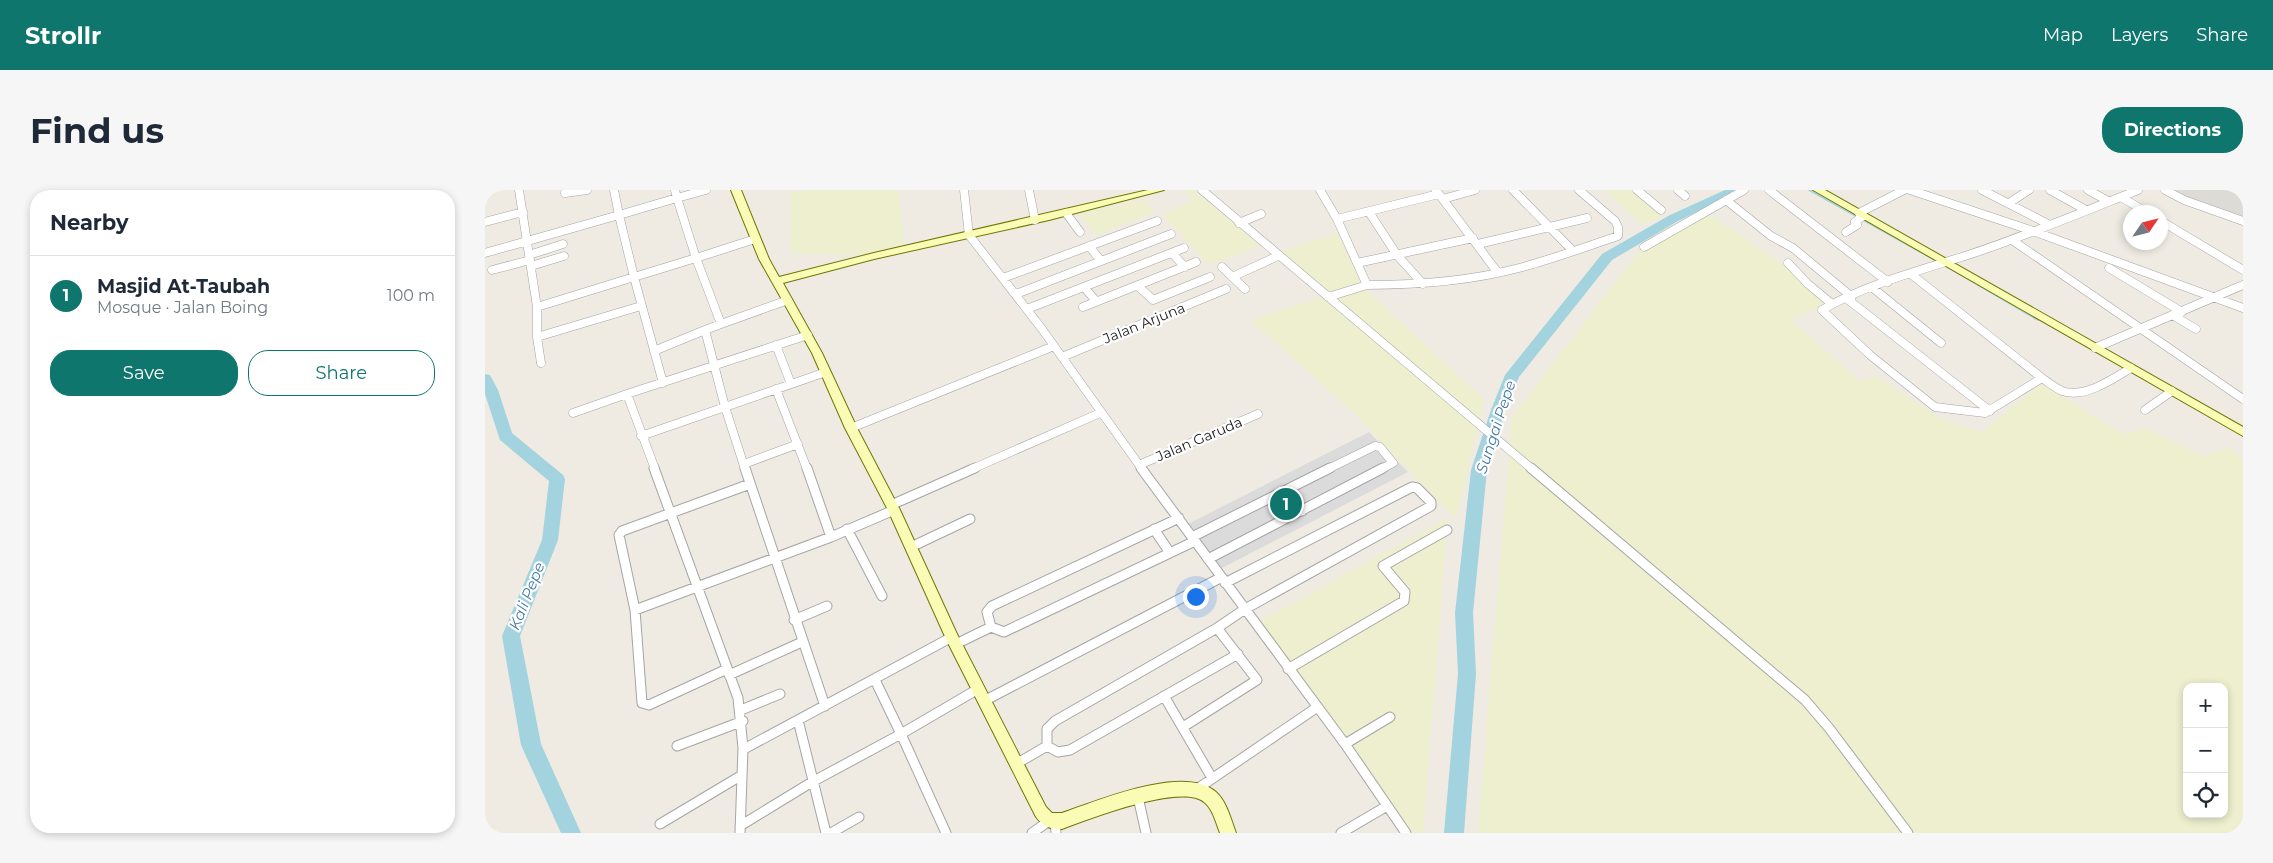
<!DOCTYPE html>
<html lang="en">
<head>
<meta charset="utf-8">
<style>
	body { margin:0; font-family:Montserrat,sans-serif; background:#f6f6f7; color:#1f2937 }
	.controls { position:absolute; right:15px; bottom:15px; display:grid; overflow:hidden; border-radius:10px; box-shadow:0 2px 8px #0003 }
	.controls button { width:45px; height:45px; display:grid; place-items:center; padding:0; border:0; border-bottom:1px solid #e0e1e3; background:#fff; color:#1f2937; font:25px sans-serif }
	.compass { position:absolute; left:1638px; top:15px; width:45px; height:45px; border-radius:50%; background:#fff; box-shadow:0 2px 8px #0003; rotate:55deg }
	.you { position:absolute; left:710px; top:406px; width:18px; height:18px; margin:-12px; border:4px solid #fff; border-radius:50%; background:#1a73e8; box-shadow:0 0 0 8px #1a73e833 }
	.badge { display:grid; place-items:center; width:32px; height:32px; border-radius:50%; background:#0f766e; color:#fff; font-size:16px; font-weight:700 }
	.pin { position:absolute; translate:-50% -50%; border:2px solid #fff; box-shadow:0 1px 5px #0006 }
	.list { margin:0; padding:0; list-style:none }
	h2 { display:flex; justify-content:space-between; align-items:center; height:65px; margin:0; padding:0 20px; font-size:21px }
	h2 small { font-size:16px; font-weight:400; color:#747a83 }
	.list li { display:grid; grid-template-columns:32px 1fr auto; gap:15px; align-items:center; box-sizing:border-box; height:80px; padding:0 20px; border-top:1px solid #e0e1e3 }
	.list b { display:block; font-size:19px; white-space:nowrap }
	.list p { margin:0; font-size:16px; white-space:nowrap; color:#747a83 }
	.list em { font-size:16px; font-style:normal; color:#747a83 }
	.actions { display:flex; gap:10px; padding:15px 20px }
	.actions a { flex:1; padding:11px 0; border:1px solid #0f766e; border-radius:20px; text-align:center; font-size:18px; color:#0f766e }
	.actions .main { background:#0f766e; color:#fff }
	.icon { flex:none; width:28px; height:28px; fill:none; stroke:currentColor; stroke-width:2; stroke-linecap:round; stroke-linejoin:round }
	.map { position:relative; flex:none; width:1758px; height:643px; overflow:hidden; border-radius:20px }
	header { display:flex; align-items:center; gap:30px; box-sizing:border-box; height:70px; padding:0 25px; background:#0f766e; color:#fff }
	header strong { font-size:24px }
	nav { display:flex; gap:28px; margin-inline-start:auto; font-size:18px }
	.intro { display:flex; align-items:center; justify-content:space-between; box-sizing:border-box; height:120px; padding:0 30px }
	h1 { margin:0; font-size:35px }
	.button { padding:12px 22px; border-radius:20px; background:#0f766e; color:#fff; font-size:18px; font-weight:700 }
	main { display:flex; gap:30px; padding:0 30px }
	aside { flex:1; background:#fff; border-radius:20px; box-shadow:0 2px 8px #0003 }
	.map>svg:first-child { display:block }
</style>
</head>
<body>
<header>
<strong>Strollr</strong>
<nav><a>Map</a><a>Layers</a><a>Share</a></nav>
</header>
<div class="intro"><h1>Find us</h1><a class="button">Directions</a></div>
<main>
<aside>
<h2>Nearby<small></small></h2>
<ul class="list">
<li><span class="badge">1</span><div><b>Masjid At-Taubah</b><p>Mosque · Jalan Boing</p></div><em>100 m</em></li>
</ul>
<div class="actions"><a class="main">Save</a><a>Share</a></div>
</aside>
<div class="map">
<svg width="1758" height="643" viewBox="0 0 1758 643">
	<rect width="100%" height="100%" fill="#efebe3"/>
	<path fill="#dcdbdb" d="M884,242L923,282L733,380L701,335Z"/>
	<path fill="#dddbd5" d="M1686,0H1758V27L1700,6Z"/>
	<path fill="#edefce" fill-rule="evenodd" d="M326,0H414L420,59L380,65L306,63V3Z
		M699,0H709L775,56L725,75L676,24L708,11Z
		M1119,0H1148L1178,28L1157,34Z
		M658,9L670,22L611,45L594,24Z
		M1222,23L1350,109L1306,130L1375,191L1390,185L1457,230L1497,242L1557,193L1638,244L1661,238L1718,266L1744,258L1758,268V643H993L1027,227L1156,59ZM1702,497H1739V624H1702Z
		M853,43L877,96L999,209L971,329L862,216L765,130L842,106L793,62Z
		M963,328L938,643H925L773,432Z"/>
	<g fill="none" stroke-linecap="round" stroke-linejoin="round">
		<path stroke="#a2d3de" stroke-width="2" d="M1324,0L1452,71
			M1459,75L1553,130"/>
		<path fill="#a2d3de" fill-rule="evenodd" d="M1240,0H1256L1193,31L1127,70L1034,187L1020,220L1002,280L988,423L991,484L979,643H959L973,484L970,423L986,280L1006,220L1020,185L1117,64L1185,25Z
			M0,184L5,185L13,200L27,243L78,285L80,289L73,350L35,446L56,554L96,643H76L36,555L17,446L57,350L64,291L15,250L0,204Z"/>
		<defs>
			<path id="minor-far1" d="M34,0L52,117L149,87L178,193
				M190,0L192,8L221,0
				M479,0L484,45L557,139L657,279
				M544,0L550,30
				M717,0L1047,279
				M835,0L852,29L882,95C933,95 985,91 1034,78C1068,69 1100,57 1133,46V37L1130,31L1094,0
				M951,0L1013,83
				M1028,0L1088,61
				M1152,0L1176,20
				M1193,0L1200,6
				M1284,0L1403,92
				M1425,0L1548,41L1758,118
				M1497,0L1565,35
				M1565,0L1601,20
				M1603,0L1623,11
				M1680,0L1699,10L1758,31
				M80,3L102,0
				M1636,7L1661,22
				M192,8L211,68L149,87L134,25Z
				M958,9L990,0
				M1241,10L1286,46L1308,58L1367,107
				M1524,13L1544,0
				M884,22L912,65L938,94
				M581,23L595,42
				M1374,23L1419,0
				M852,29L954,4
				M1676,31L1758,80
				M0,32L38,22
				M754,33L776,24
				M1361,42L1372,35L1370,32L1378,26
				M1527,50L1758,209
				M993,54L1102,28
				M604,56L616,71
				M1159,57L1259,0
				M0,63L134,25L129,0
				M687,63L700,77
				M44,65L78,54
				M872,73L988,48
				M1303,73L1323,94L1347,114
				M46,76L79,66
				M737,77L760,99
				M1624,78L1697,122
				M7,80L45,70
				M1426,84L1557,188C1563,192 1570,198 1577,201C1599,209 1628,189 1646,178
				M747,87L793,66
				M518,88L672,31
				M653,96L668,110L725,87
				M599,97L611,111
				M1389,99L1456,153
				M531,104L686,44
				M843,107L882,95
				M1361,108L1505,221
				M52,117V147L56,173
				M598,117L711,72
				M542,119L699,58
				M1689,126L1711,139
				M236,134L303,110
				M52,147L156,116
				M291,155L306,194
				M1610,158L1758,95
				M169,161L220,140
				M577,167L741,99
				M1557,188L1500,223L1450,217L1385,165L1337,120C1378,95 1440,79 1486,64C1543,45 1598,22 1653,0
				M291,199L322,279
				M142,204L323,145
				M1660,220L1687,201
				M88,223L142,204L170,279
				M366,238L569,156
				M156,246L341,182
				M259,274L313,254
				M654,275L773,224
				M260,279L240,217L220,140L236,134L211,68L270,49
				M487,279L615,223
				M843,279L890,256L895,257L908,273L896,279"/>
			<path id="minor" d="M169,278L253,508L258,558L255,643
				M260,278L340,516
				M322,278L346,347
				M656,278L860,554L921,643
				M1046,278L1320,510L1344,538L1423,643
				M800,301L817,321
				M406,315L490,278
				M362,339L397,406
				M669,339L685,363
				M707,347L845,278
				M426,357L485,329
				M723,369L898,278
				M150,420L346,347L409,320
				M309,430L342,416
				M506,437L502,422L507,416L694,328
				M732,438L760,419L946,316V312L932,298L927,297L740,393
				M471,454L506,437L519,442L710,351
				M242,479L164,515L157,513L150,420L134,345L137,341L265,294
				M803,479L919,411L920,402L898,376L962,340
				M244,485L317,452
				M390,490L416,544L493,499
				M679,506L727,588
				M499,511L735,388
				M256,520L295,504
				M313,530L341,643
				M860,554L905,527
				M192,556L258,531
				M562,556V539L570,531L732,438L772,490L698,537
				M259,559L467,447
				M531,574L562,556L573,562L585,560L753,464
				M712,599L831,518
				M653,607L661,643
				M570,632L571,643
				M175,634L257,585
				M255,636L327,592L416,544L461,643
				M346,643L374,627
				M547,643L564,631
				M856,643L902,616"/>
			<path id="secondary" d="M246,0H256L284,69L294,87L389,63L663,0H679L564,30L389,69L298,93L337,163L372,238L415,320L472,444L561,617L567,623H577C612,611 699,574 731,602C742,612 746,630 751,643H735C731,633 728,619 719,612C696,593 604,629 577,639C564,639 559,637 551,627L462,451L403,320L360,238L327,163L274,69Z
				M1328,0H1340L1758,237V246Z"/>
		</defs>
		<use href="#minor-far1" stroke="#a5a5a5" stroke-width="9"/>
		<use href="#minor" stroke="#a5a5a5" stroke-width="11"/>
		<use href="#secondary" stroke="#6f7702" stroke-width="2"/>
		<use href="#minor-far1" stroke="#fff" stroke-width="8"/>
		<use href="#minor" stroke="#fff" stroke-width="9"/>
		<use href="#secondary" fill="#fafbb5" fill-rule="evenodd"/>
	</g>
	<g text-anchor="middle" stroke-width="4.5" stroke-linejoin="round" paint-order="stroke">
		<g font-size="14" fill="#1e1e1e" stroke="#fff">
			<text transform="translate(659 133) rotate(-22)" y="5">Jalan Arjuna</text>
			<text transform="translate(714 249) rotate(-23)" y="5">Jalan Garuda</text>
		</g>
		<g font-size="15" font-style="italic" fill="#447aa8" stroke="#fff">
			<text transform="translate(1011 237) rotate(-72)" y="5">Sungai Pepe</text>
			<text transform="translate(42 406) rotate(-68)" y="5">Kali Pepe</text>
		</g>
	</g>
</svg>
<div class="controls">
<button>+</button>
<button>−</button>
<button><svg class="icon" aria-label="locate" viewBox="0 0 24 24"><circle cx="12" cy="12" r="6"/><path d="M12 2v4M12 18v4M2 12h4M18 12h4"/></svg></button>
</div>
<svg class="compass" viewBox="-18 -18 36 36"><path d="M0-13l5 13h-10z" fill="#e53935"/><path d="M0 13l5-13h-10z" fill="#747a83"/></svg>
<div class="you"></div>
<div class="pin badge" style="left:801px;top:314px">1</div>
</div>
</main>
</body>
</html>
